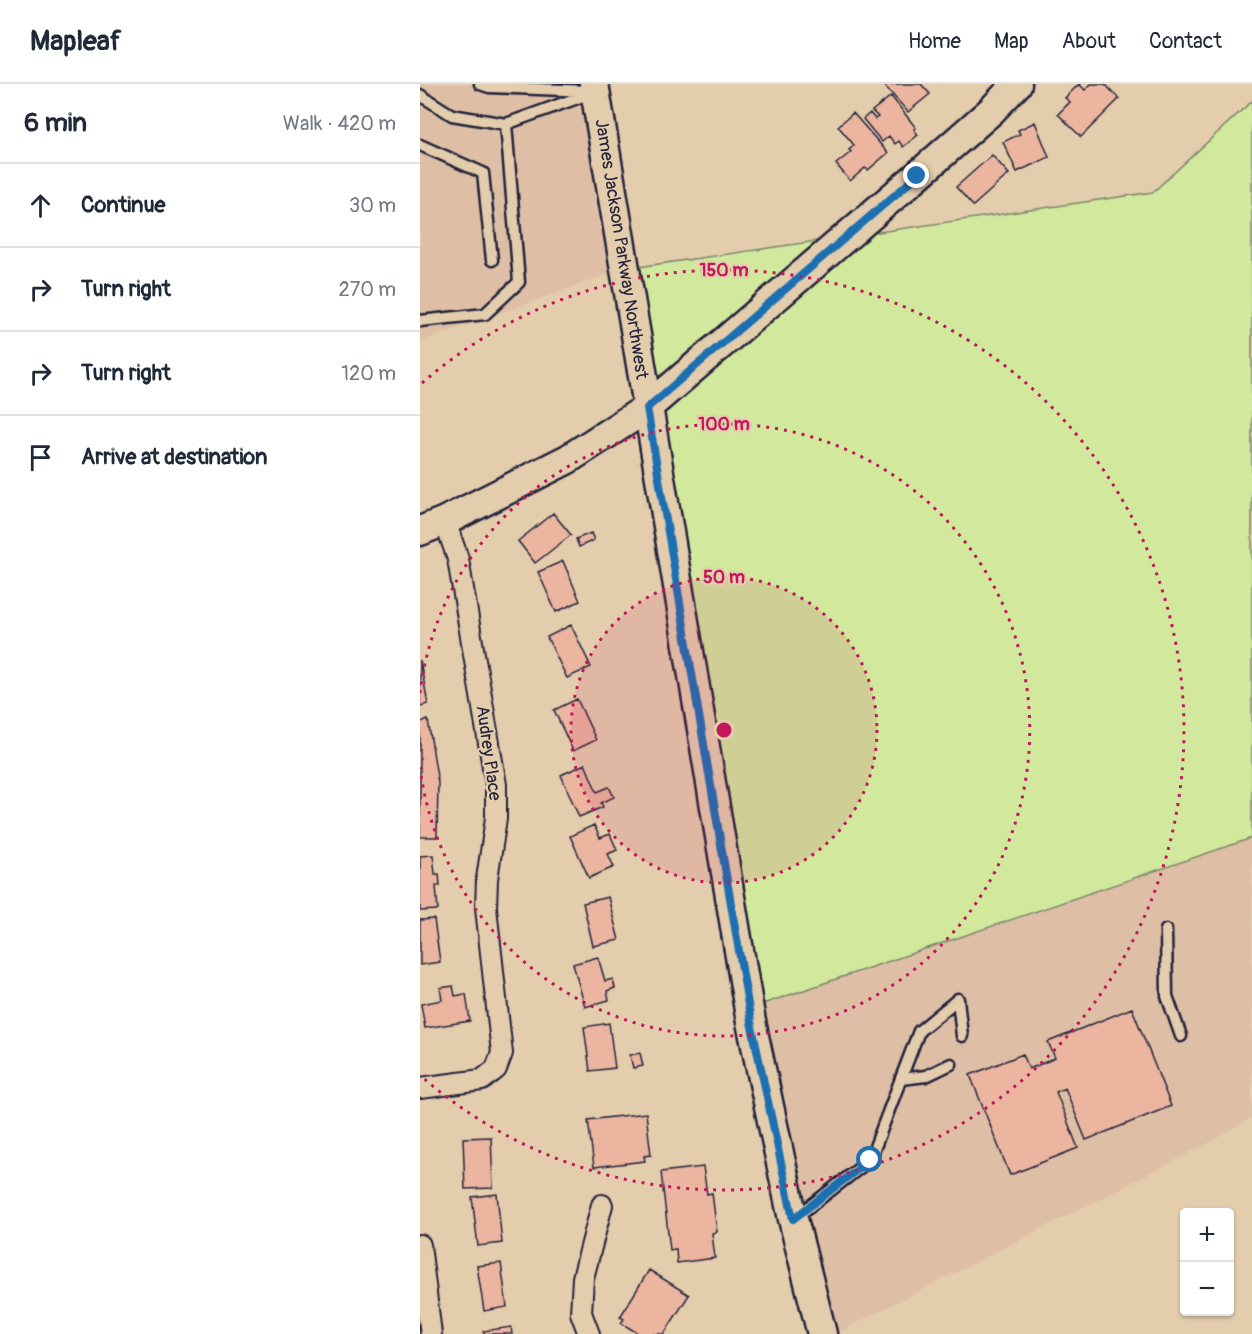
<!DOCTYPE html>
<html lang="en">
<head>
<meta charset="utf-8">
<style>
	body { margin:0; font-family:Pangolin,sans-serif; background:#f6f6f7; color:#1f2937 }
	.controls { position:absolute; right:18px; bottom:18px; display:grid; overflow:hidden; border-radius:6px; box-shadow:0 2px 4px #0004 }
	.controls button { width:54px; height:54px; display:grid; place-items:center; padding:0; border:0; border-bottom:2px solid #e0e1e3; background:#fff; color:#1f2937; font:30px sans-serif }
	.stop { position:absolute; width:18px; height:18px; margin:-14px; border:4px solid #1f6fb2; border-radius:50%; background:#fff }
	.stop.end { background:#1f6fb2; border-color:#fff; box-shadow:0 2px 6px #0008 }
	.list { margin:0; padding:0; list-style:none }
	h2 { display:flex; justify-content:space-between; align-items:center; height:78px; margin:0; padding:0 24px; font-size:26px }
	h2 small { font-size:20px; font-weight:400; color:#747a83 }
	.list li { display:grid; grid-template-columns:39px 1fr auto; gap:18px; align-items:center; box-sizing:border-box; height:84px; padding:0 24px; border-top:2px solid #e0e1e3 }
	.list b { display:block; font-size:22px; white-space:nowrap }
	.list em { font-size:20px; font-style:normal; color:#747a83 }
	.icon { flex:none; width:33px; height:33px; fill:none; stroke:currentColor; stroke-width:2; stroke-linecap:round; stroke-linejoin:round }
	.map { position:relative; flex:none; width:832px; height:1250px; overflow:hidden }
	header { display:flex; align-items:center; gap:36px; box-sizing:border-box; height:84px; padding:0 30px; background:#fff; border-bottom:2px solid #e0e1e3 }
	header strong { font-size:28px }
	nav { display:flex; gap:33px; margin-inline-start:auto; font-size:21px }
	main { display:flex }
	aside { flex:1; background:#fff }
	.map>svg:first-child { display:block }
</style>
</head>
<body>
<header>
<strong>Mapleaf</strong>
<nav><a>Home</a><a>Map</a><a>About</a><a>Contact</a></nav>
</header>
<main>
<aside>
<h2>6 min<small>Walk · 420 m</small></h2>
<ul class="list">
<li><svg class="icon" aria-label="ahead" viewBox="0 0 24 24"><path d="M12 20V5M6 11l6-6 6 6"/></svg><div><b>Continue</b></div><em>30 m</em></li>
<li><svg class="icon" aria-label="right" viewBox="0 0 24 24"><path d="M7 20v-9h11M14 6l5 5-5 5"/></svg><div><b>Turn right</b></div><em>270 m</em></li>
<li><svg class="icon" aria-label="right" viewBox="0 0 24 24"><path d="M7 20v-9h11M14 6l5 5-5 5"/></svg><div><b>Turn right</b></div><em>120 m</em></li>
<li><svg class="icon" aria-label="arrive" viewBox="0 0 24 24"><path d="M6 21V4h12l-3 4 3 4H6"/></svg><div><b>Arrive at destination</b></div></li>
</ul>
</aside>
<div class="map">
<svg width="832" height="1250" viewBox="0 0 832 1250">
	<rect width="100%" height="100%" fill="#e4cdad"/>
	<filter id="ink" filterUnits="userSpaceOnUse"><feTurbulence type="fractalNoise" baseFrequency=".0167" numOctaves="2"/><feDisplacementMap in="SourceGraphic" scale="12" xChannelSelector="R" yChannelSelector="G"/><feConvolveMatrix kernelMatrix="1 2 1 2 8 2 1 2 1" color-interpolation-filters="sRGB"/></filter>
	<g filter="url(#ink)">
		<path fill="#debfa5" d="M0,0H169L197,187L0,258Z
			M832,754V1034L782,1063L415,1250L325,926Z"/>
		<path fill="#d1e89d" stroke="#7a856c" stroke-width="1.5" d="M832,17V754L325,926L198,186L733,108Z"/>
		<path fill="#ebb5a0" stroke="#22223b" stroke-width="1.5" d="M463,0H501L510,10L488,28Z
			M659,0L665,6L671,0H685L699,15L661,53L638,30L650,18L645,14Z
			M471,12L496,44L494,45L498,51L483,63L479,57L475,60L469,52L462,58L443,35L450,29L455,35L458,33L452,27Z
			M433,29L468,69L448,86L445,84L430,97L416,80L431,68L429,66L434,61L418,42Z
			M615,38L629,73L597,88L583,58L600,50L598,46Z
			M572,71L589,90L553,122L536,103Z
			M133,429L151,451L115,479L98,457Z
			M171,449L174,456L159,463L156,455Z
			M143,477L160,517L136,528L118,488Z
			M151,541L171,583L147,594L127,553Z
			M0,576L8,620L0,622Z
			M157,615L176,656L153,667L134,626Z
			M8,636L18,699L17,753H0V638Z
			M165,680L177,708L189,703L194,713L181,719L183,723L159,733L141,691Z
			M174,741L180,754L190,750L197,766L188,770L194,783L169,794L150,752Z
			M13,771L15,790H19L20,802H16L18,826L0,827V772Z
			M188,813L199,856L173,862L163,819Z
			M14,835L20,878L0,881V836Z
			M178,873L185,897L193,895L195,904L187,907L189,916L165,923L153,880Z
			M33,902L35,912L46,910L50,937L5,944L1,920L22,916L20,904Z
			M712,924L751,1022L666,1056L645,1004L636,1008L658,1064L590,1091L550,991L603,970L609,985L635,974L628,958Z
			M189,939L195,984L170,987L164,943Z
			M220,969L223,982L213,984L210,971Z
			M226,1029L231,1071L224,1072L225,1077L174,1083L168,1036Z
			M71,1053L73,1104L45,1105L43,1054Z
			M283,1083L287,1110L292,1109L297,1148L292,1149L295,1174L257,1179L256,1165L250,1166L241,1088Z
			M77,1110L82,1159L58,1162L52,1113Z
			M81,1179L87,1223L64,1227L57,1182Z
			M229,1186L269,1211L244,1250H219L201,1239L204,1235L200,1233Z
			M91,1243L92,1250H64L63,1247Z"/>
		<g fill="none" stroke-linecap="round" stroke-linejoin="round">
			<defs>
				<path id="lane" d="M60,0L69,3L169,7
					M0,11L32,31L86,40L174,8
					M0,61L63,89L72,176
					M0,237L65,230L99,198L86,40
					M746,846L747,912L761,952
					M538,915L542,952
					M481,995L506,992L531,980
					M376,1133L450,1076L499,947L538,915"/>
				<path id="street" d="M0,1004L62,996L76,985L82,969L66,824L67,795L76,734V701L38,475L25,437
					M0,1161L11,1250
					M169,1250L161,1229L163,1194L182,1121"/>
				<path id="secondary" d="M174,0L331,938L373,1135L402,1250
					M0,447L25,437L148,375L227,324L497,92L571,27L597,0"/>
			</defs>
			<use href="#lane" stroke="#22223b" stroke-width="15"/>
			<use href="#street" stroke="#22223b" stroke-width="24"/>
			<use href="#secondary" stroke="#22223b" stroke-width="33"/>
			<use href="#lane" stroke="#e4cdad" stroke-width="10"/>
			<use href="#street" stroke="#e4cdad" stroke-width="20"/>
			<use href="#secondary" stroke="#e4cdad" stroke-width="28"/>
		</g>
	</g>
	<g fill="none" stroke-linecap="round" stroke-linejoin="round" filter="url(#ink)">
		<path stroke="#1f6fb2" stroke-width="8" d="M450,1076L373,1135L331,938L227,324L497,92"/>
	</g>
	<circle cx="304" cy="646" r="153" fill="#c2185b" fill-opacity=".12"/>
	<g fill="none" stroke="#c2185b" stroke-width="3" stroke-dasharray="3 6">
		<circle cx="304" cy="646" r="153"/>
		<path d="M0 609A306 306 0 1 1 0 683"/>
		<path d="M2 299A460 460 0 1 1 2 993"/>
	</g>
	<g text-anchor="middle" stroke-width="4.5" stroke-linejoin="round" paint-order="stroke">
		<g font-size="18" fill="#22223b" stroke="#e4cdad">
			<text transform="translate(202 165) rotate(81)" y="6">James Jackson Parkway Northwest</text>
			<text transform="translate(69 669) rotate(82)" y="6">Audrey Place</text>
		</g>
	</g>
	<circle cx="304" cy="646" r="9" fill="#c2185b" stroke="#e4cdad" stroke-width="3"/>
	<g font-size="18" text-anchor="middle" font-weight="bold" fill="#c2185b" stroke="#e4cdad" stroke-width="4.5" stroke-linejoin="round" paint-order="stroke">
		<text x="304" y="192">150 m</text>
		<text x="304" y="346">100 m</text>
		<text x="304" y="499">50 m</text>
	</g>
</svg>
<div class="controls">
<button>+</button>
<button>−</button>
</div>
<div class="stop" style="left:450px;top:1076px"></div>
<div class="stop end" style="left:497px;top:92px"></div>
</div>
</main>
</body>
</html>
